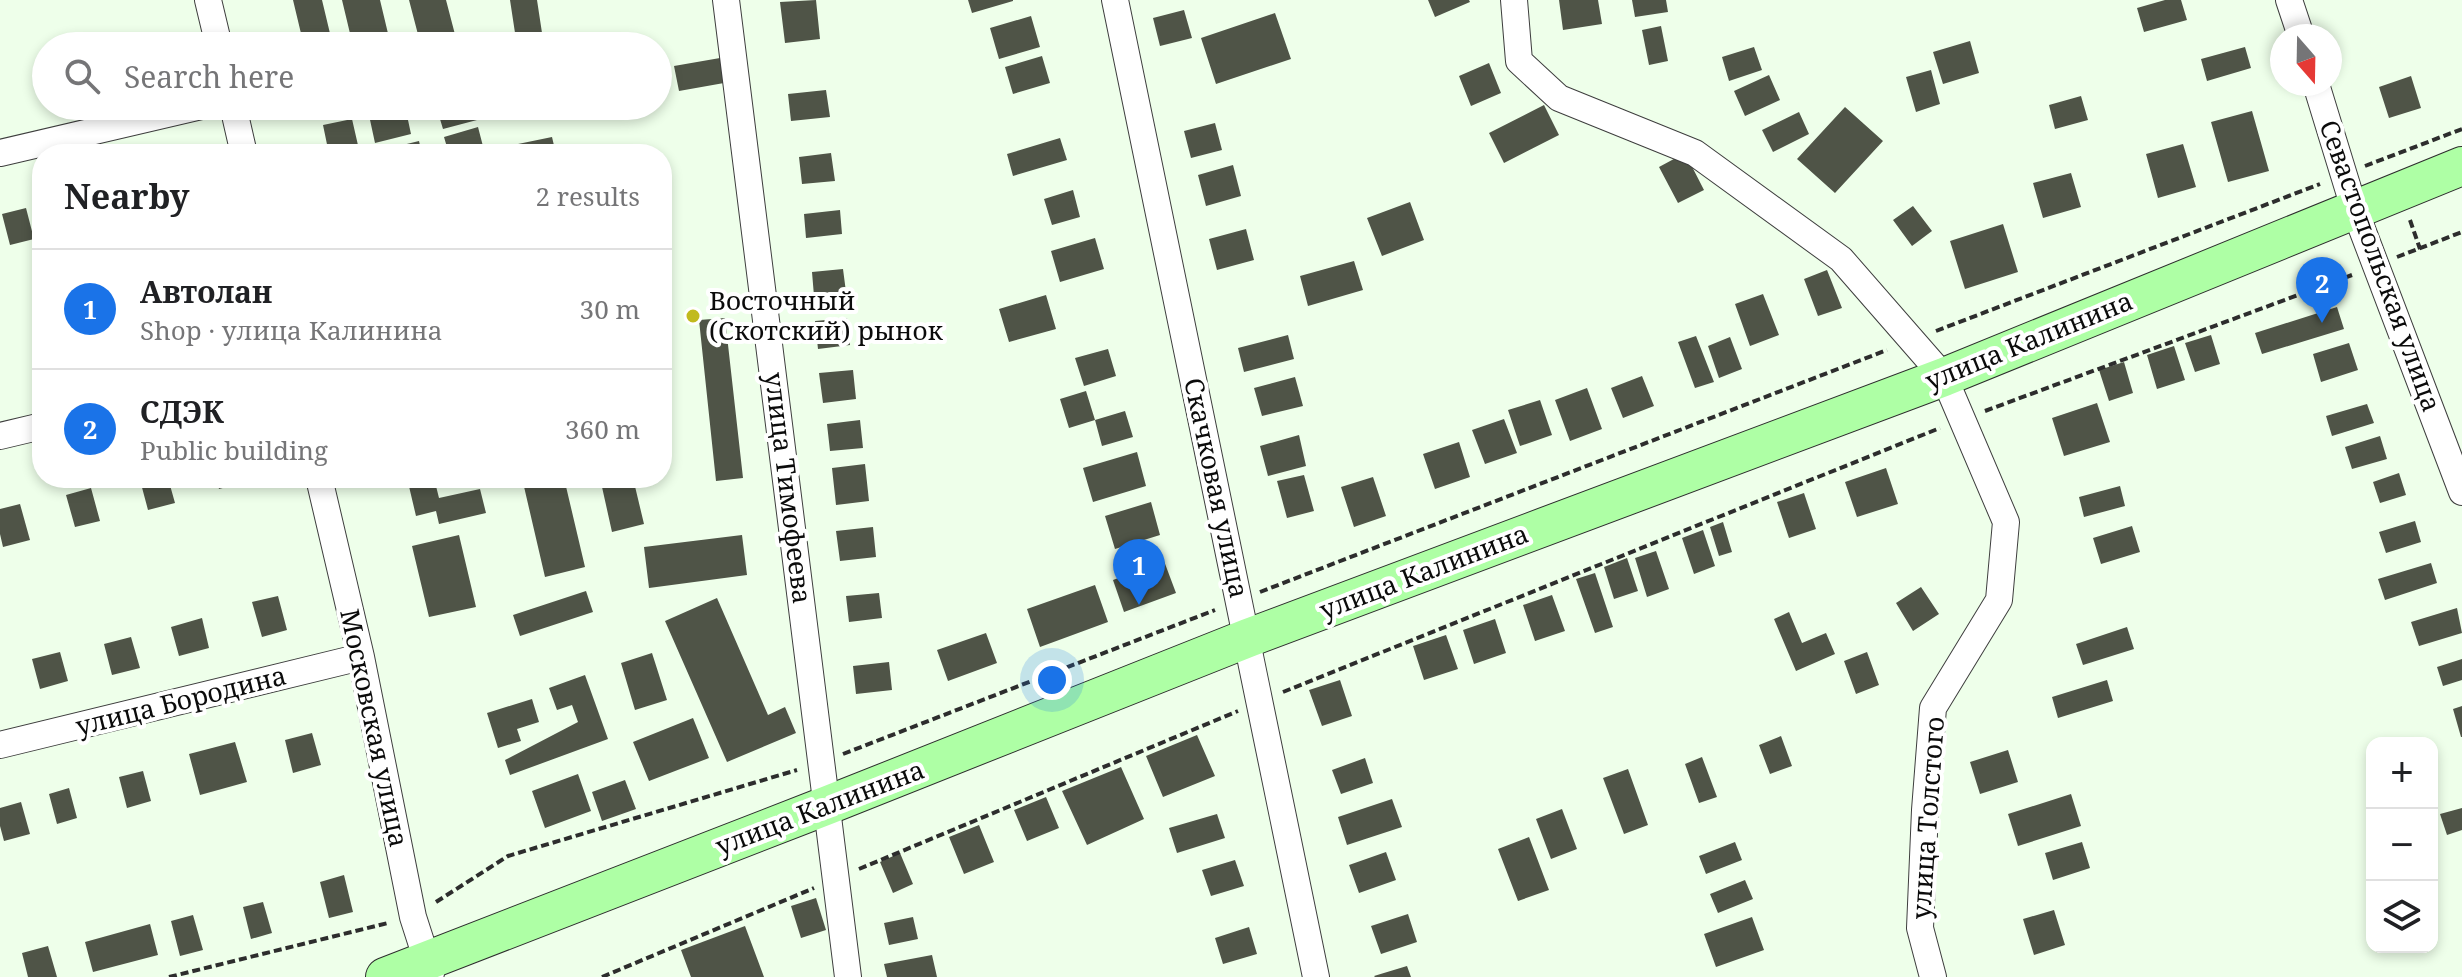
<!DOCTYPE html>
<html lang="en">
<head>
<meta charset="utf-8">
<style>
	body { margin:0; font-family:"Noto Serif",serif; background:#f2f2f2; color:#202124 }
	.controls { position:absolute; right:24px; bottom:24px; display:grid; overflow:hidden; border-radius:16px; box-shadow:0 4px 12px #0003 }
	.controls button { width:72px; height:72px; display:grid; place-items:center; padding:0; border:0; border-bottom:2px solid #e0e0e0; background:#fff; color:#202124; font:40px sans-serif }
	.compass { position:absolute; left:2270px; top:24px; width:72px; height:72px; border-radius:50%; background:#fff; box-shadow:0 4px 12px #0003; rotate:160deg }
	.you { position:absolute; left:1052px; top:680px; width:28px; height:28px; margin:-20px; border:6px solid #fff; border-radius:50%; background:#1a73e8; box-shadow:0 0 0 12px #1a73e833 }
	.badge { display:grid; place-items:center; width:52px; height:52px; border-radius:50%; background:#1a73e8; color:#fff; font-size:26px; font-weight:700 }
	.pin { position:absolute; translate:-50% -66px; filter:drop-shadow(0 2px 4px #0008) }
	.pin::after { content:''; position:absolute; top:42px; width:28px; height:24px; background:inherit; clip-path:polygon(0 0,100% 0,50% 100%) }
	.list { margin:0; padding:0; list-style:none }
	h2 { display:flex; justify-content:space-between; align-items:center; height:104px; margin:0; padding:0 32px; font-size:34px }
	h2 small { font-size:26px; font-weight:400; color:#757577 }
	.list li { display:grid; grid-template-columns:52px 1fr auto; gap:24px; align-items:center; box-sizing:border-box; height:120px; padding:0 32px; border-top:2px solid #e0e0e0 }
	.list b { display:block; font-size:30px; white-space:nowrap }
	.list p { margin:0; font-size:26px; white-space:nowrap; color:#757577 }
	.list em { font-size:26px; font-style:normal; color:#757577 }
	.icon { flex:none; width:44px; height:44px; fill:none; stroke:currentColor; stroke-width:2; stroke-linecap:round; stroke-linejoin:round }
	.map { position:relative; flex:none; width:2462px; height:977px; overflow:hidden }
	.search { position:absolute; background:#fff; box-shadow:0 4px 12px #0003; left:32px; top:32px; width:640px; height:88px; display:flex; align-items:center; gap:20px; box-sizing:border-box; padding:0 28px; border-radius:44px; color:#757577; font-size:30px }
	.panel { position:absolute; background:#fff; box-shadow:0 4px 12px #0003; left:32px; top:144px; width:640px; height:344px; border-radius:32px }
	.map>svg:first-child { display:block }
</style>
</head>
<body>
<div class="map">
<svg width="2462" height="977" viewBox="0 0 2462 977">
	<rect width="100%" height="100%" fill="#eeffea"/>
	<path fill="#4f5447" d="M293,0H322L333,46H304Z
		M342,0H380L391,46H353Z
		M409,0H446L458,46H421Z
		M510,0H537L544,46H517Z
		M816,0L820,39L785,43L780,2Z
		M968,0H1013V1L972,13Z
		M1428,0H1469L1470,2L1435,17Z
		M1559,0H1598L1602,24L1563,30Z
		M1632,0H1666L1668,12L1635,17Z
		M2165,0H2181L2187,20L2144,32L2137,8Z
		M1184,10L1192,38L1160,46L1153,18Z
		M1275,13L1291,59L1216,84L1201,38Z
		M1031,16L1040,47L999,59L990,28Z
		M1661,26L1668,61L1649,65L1642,30Z
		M143,39L145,46H122V45Z
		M1970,41L1979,73L1943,84L1933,52Z
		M1754,47L1762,70L1729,81L1722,57Z
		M2245,47L2251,68L2207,81L2201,59Z
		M1042,56L1050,83L1013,94L1005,67Z
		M720,58L724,83L679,91L674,66Z
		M1489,63L1501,93L1471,106L1459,76Z
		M1931,70L1940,104L1916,112L1906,77Z
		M1769,75L1780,100L1745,116L1734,91Z
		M2411,76L2421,108L2389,118L2379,87Z
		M826,90L830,117L791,121L788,94Z
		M2081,96L2088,120L2055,129L2049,105Z
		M1544,105L1559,135L1504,163L1489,133Z
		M319,106H348L349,113L322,119Z
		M367,106H405L411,134L375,143Z
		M436,106H474L477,120L443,129Z
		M526,106H605V108L528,119Z
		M1845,107L1883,141L1835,193L1797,159Z
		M2252,111L2269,171L2228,182L2211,122Z
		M1799,112L1809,134L1773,152L1762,130Z
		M352,119L360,154H329L323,125Z
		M1215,123L1222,150L1191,158L1184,131Z
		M478,127L485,154H449L444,137Z
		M552,137L556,154H520L518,144Z
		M1060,138L1067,160L1013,176L1007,154Z
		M419,141L422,154H379L378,151Z
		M2183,144L2196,187L2158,198L2146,154Z
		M831,153L835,181L802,184L799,157Z
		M1685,153L1704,190L1678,203L1659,167Z
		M1233,165L1241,196L1206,206L1198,175Z
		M2071,173L2081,207L2043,218L2033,183Z
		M1073,190L1080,217L1052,225L1044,199Z
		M1410,202L1424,240L1382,256L1367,218Z
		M1913,206L1932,231L1912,246L1893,220Z
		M26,208L34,239L10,245L2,214Z
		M840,210L842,234L806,238L804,214Z
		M2003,224L2018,272L1965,289L1950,241Z
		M1246,229L1254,260L1217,270L1209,239Z
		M1095,238L1104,269L1060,282L1051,251Z
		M1354,261L1363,290L1308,306L1300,276Z
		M843,269L846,292L814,296L812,272Z
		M1827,270L1842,308L1818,316L1804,279Z
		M1763,294L1779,335L1750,346L1735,304Z
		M1046,295L1056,329L1009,342L999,309Z
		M2337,307L2344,329L2262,354L2255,333Z
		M725,318L743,478L716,481L699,320Z
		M847,318L850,345L818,349L815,321Z
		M1288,335L1294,359L1244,372L1238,348Z
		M2211,335L2220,364L2195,372L2185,343Z
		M1696,336L1714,382L1695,388L1678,342Z
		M1730,337L1742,369L1719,378L1708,346Z
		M2349,343L2358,370L2321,382L2313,354Z
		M2174,346L2185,380L2157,389L2147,355Z
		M1108,349L1116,376L1084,386L1075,358Z
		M2124,362L2133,393L2109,401L2099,370Z
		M853,370L856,399L823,403L819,373Z
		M1642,376L1654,406L1623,418L1611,388Z
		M1295,377L1303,406L1262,416L1254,388Z
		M1587,388L1602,429L1570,441L1555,400Z
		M1086,391L1095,420L1069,428L1060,399Z
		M1540,400L1552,435L1520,446L1508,410Z
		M2097,403L2110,442L2064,456L2052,418Z
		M2367,404L2374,423L2332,436L2326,416Z
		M1125,411L1133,437L1102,446L1095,420Z
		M1504,419L1517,453L1485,464L1472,430Z
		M860,420L863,448L830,451L827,424Z
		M1299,435L1306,466L1268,476L1260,446Z
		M2380,436L2387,459L2352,469L2345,447Z
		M1459,442L1470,477L1435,489L1423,454Z
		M1137,452L1146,486L1093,502L1083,468Z
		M865,464L869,501L836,505L832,468Z
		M1886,468L1898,504L1857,517L1845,482Z
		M2399,473L2406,495L2380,503L2373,482Z
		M1304,475L1314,511L1287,518L1277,481Z
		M1373,477L1386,516L1354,527L1341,487Z
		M146,478H168L175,503L148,510L140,480Z
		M216,478H255L256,479L219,489Z
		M407,478H434L439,498L480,489L486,513L439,524L436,511L416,516Z
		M522,478H564L585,567L545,577Z
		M600,478H633L644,524L612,532Z
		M2120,486L2125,506L2084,517L2079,497Z
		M91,488L100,521L75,527L66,495Z
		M1804,493L1816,529L1789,538L1777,502Z
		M1151,502L1160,535L1115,549L1105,516Z
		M20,504L30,540L3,547L0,534V509Z
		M2415,521L2421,542L2386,553L2379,532Z
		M1723,522L1732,552L1719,556L1710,527Z
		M2132,526L2140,552L2101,564L2093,538Z
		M873,527L876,557L840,561L836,531Z
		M1703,530L1715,566L1694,574L1682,538Z
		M459,535L476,607L429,617L412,546Z
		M742,535L747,575L649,588L644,547Z
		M1656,551L1669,589L1647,597L1635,558Z
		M1627,558L1638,591L1614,599L1604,567Z
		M1164,561L1176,593L1124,612L1113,580Z
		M2431,563L2437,583L2385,600L2378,579Z
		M1595,573L1613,627L1595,633L1576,579Z
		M1095,585L1108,622L1040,647L1027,609Z
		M1921,587L1939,614L1913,631L1896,603Z
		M586,591L593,612L520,636L513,615Z
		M879,593L882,618L849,622L846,596Z
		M1552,595L1565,631L1535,641L1523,605Z
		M278,596L287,630L262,637L252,602Z
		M717,598L768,715L785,707L796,733L727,762L665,621Z
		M2457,608L2462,633L2419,646L2411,622Z
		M1789,612L1802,643L1826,633L1835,654L1796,671L1774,619Z
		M202,618L209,648L179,656L171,627Z
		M1495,619L1506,653L1474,664L1463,630Z
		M2127,627L2134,649L2083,665L2076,644Z
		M986,633L997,663L948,681L937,650Z
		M1446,635L1458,669L1424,680L1413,646Z
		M131,637L140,668L112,675L104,644Z
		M60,652L68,681L40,689L32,659Z
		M1867,652L1879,685L1856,694L1844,661Z
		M652,653L667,700L635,710L621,663Z
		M2462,659V680L2443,686L2437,667Z
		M889,662L892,690L856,694L853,666Z
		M585,675L608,739L510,775L505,760L578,722L572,705L557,710L549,688Z
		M1340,680L1352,716L1322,726L1309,690Z
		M2107,680L2113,701L2058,718L2052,697Z
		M532,699L539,722L517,729L521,741L498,748L487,713Z
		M2462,706V737H2461L2453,709Z
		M693,718L709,758L649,781L633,742Z
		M312,733L321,765L293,773L285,740Z
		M1197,735L1215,776L1163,797L1146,756Z
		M1781,736L1792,766L1770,774L1759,745Z
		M235,742L247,782L200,795L189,754Z
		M2008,750L2018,782L1980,794L1970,762Z
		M1702,757L1717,797L1699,803L1685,764Z
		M1365,758L1373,783L1341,794L1332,770Z
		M1121,767L1144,819L1087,845L1062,791Z
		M1628,769L1648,825L1624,834L1603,778Z
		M143,771L151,801L127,808L119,777Z
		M578,774L591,811L545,828L532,791Z
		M625,780L636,809L602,821L592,792Z
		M69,788L77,818L57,824L49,794Z
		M2071,794L2081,826L2018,846L2008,814Z
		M1046,797L1059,828L1027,841L1014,810Z
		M1392,799L1402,827L1347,845L1338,817Z
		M21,802L30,834L4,841L0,826V808Z
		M2462,808V830L2447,835L2440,814Z
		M1562,809L1577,849L1551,859L1536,819Z
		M1217,814L1225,838L1177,853L1169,828Z
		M979,825L994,862L964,874L949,837Z
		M1529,837L1549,890L1518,901L1498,849Z
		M1735,842L1742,860L1706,874L1699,856Z
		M2082,842L2090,868L2053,880L2045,853Z
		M1386,852L1396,880L1359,893L1349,865Z
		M900,853L913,884L893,893L880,862Z
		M1235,860L1244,886L1211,896L1202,870Z
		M344,875L353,912L329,918L320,882Z
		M1745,880L1753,899L1718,913L1710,894Z
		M816,898L826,930L801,938L791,906Z
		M263,902L272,933L251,939L243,907Z
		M2054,910L2065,945L2034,955L2023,919Z
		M1408,914L1417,942L1381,954L1371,926Z
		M193,915L203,950L180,956L171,921Z
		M913,917L918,939L889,945L884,923Z
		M1752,917L1764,950L1716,967L1704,934Z
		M150,924L158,955L93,972L85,942Z
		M745,926L764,977H691L681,950Z
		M1249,927L1257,954L1223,964L1215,938Z
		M48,946L57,977H28L22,953Z
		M932,955L937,977H887L884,964Z
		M1407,966L1411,977H1375L1374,976Z"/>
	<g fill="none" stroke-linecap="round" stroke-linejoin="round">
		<defs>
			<path id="street" d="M208,0L219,46
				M726,0L848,977
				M1115,0L1316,977
				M1514,0L1519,61L1559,98L1695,153L1841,259L1944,377L2006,522L1999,600L1933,708L1925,810L1920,928L1933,977
				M2289,0L2301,36
				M2316,84L2354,208L2462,492
				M233,106L244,154
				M0,153L201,106
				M0,436L42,426
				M319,478L361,657L413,917L431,973
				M0,745L361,657"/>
			<path id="secondary" d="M385,977L828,805L1248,638L1944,377L2462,166"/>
		</defs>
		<use href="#street" stroke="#3e3e3e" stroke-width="28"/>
		<use href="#secondary" stroke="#2d2d2d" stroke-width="40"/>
		<path stroke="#2d2d2d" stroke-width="4" stroke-dasharray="8 4" stroke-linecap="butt" d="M2365,166L2462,129
			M2410,220L2420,249
			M2397,257L2462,232
			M1936,331L2320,184
			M1985,411L2352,275
			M1260,592L1887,350
			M1283,692L1940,428
			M843,754L1215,610
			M859,869L1238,711
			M436,902L508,856L797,770
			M169,977L388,923
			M602,977L814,888"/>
		<use href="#street" stroke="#fff" stroke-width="26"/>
		<use href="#secondary" stroke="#aeffa5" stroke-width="38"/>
	</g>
	<circle fill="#c1ba1e" stroke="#fff" stroke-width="3" cx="693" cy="316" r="8"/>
	<g text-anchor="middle" stroke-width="8" stroke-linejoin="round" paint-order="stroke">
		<g font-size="26" fill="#0b0b0b" stroke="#fff">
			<text transform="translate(2380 266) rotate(70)" y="9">Севастопольская улица</text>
			<text transform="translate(2029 341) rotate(-22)" y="9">улица Калинина</text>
			<text transform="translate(788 488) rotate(83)" y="9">улица Тимофеева</text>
			<text transform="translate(1216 488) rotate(78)" y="9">Скачковая улица</text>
			<text transform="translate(1424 572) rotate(-21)" y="9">улица Калинина</text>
			<text transform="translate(181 701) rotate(-14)" y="9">улица Бородина</text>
			<text transform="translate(374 728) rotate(78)" y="9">Московская улица</text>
			<text transform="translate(820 808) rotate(-21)" y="9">улица Калинина</text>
			<text transform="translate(1928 818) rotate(-86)" y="9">улица Толстого</text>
		</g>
		<g font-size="26" fill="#0b0b0b" stroke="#fff" text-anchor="start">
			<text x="709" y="310">Восточный<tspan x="709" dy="30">(Скотский) рынок</tspan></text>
		</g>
	</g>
</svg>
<div class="controls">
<button>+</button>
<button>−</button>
<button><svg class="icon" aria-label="layers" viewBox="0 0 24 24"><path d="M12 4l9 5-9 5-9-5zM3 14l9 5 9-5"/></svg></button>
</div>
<svg class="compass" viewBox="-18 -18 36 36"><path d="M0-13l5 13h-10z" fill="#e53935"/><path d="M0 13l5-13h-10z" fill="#757577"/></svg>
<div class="you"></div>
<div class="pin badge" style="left:1139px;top:605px">1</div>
<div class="pin badge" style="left:2322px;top:323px">2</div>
<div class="search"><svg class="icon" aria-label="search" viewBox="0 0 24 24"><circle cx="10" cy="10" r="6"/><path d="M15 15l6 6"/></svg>Search here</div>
<section class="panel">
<h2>Nearby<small>2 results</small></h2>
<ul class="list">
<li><span class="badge">1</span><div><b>Автолан</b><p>Shop · улица Калинина</p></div><em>30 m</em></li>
<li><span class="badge">2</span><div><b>СДЭК</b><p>Public building</p></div><em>360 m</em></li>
</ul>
</section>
</div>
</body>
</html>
